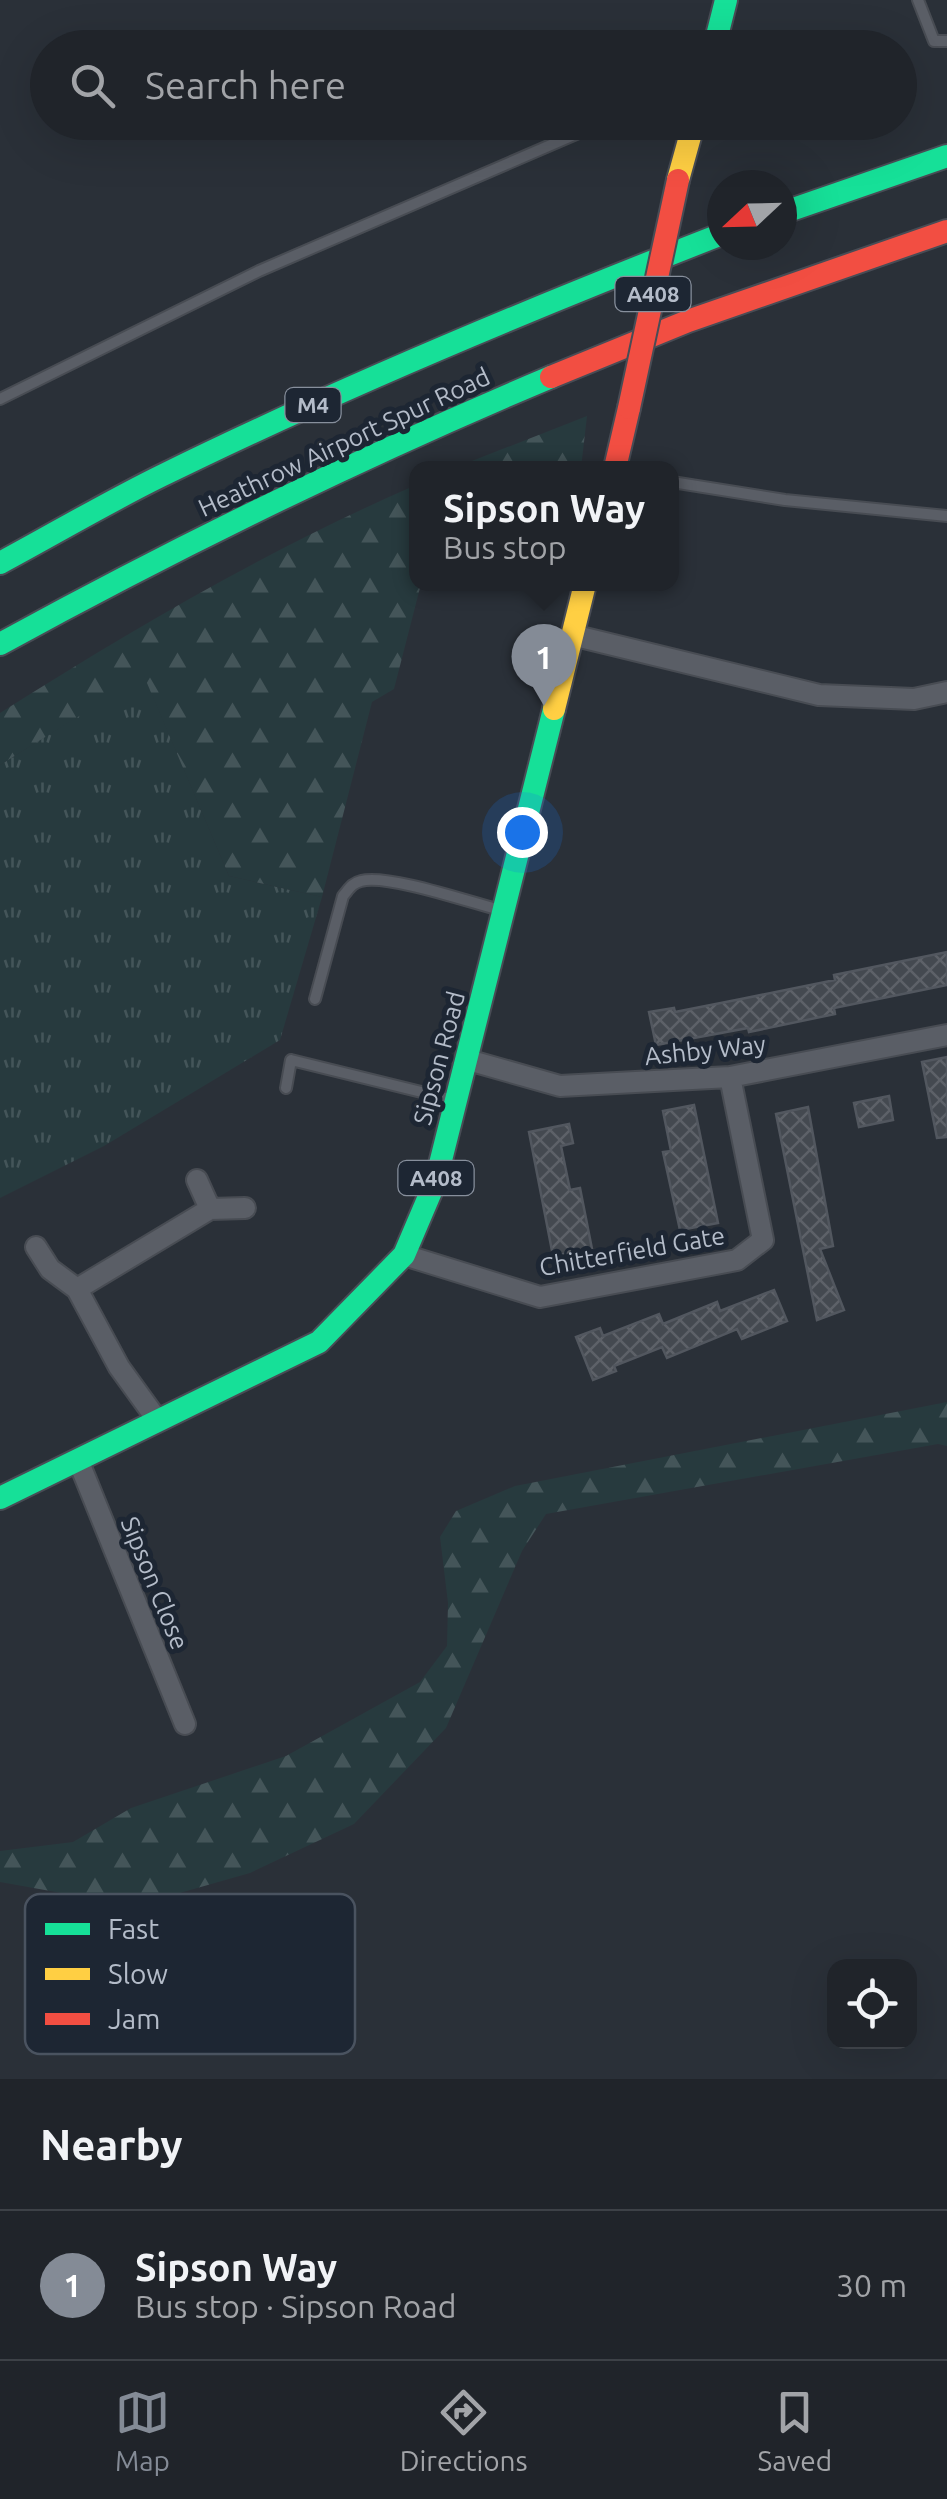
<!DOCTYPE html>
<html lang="en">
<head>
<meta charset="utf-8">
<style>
	body { margin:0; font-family:Ubuntu,sans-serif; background:#282c32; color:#f1f3f6 }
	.controls { position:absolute; right:30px; bottom:30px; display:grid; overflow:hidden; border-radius:20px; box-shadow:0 10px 40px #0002 }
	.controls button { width:90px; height:90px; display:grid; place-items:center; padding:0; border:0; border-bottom:2px solid #3d4147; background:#20242a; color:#f1f3f6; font:50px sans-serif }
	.compass { position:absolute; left:707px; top:170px; width:90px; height:90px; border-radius:50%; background:#20242a; box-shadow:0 10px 40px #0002; rotate:248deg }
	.you { position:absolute; left:522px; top:832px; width:35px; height:35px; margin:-25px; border:8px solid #fff; border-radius:50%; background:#1a73e8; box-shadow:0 0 0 15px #1a73e833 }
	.badge { display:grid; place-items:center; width:65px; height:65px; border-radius:50%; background:#848b96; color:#fff; font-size:32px; font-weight:700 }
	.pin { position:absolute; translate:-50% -82px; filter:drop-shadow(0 2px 5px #0008) }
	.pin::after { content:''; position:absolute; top:52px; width:35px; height:30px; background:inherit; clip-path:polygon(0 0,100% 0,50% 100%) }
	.popup { position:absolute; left:409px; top:461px; width:270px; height:130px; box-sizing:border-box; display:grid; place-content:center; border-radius:20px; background:#20242a; filter:drop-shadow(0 2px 8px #0005); font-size:32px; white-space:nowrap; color:#a2a4a8 }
	.popup b { font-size:38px; color:#f1f3f6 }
	.popup::after { content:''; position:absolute; left:50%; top:100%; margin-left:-20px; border:20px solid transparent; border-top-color:#20242a }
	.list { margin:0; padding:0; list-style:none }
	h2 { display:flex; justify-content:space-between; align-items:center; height:130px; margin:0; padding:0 40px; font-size:42px }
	h2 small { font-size:32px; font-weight:400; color:#a2a4a8 }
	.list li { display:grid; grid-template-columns:65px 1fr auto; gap:30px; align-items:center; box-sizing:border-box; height:150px; padding:0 40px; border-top:2px solid #3d4147 }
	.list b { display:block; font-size:38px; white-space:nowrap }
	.list p { margin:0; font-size:32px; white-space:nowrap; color:#a2a4a8 }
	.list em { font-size:32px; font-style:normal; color:#a2a4a8 }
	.icon { flex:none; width:55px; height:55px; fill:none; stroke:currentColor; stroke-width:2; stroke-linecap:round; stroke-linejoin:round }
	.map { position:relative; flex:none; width:947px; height:2079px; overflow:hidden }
	.search { position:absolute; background:#20242a; box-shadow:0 10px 40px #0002; left:30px; right:30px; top:30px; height:110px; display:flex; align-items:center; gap:25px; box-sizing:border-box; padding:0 35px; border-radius:55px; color:#a2a4a8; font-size:38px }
	.sheet { height:280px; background:#20242a }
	nav { display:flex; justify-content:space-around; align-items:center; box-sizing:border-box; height:140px; border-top:2px solid #3d4147; background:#20242a; font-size:28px; color:#a2a4a8 }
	nav a { display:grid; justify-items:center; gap:5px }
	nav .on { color:#848b96 }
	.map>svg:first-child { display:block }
</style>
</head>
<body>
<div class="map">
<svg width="947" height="2079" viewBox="0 0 947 2079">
	<defs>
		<pattern id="grass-tufts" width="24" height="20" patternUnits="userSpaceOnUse" patternTransform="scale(2.5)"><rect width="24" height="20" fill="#273a3e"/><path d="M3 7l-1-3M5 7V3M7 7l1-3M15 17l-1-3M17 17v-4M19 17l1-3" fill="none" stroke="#445559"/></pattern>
		<pattern id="forest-firs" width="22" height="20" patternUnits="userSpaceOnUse" patternTransform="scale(2.5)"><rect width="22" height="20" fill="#273a3e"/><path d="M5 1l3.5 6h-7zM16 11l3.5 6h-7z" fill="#445559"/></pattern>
		<pattern id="building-cross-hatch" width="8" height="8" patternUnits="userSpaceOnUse" patternTransform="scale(2.5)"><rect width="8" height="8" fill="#444950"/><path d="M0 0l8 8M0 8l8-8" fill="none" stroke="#5d6168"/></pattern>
	</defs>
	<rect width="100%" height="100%" fill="#2a3038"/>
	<path fill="url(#grass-tufts)" d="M144,675L229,876L322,897L280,1040L104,1146L0,1198V765Z"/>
	<path fill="url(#forest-firs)" d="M587,416L581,468H454Z
		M416,485V584H421L394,689L372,702L322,897L229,876L144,676L0,765V713C134,628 271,548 416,485Z
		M947,1402V1446L938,1444L546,1514L522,1551L446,1728L354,1824L250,1873L134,1906L0,1882V1851L73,1842L131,1808L286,1756L420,1682L447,1646L448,1603L440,1537L456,1511L515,1486Z"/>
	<path fill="url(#building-cross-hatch)" stroke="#52575f" stroke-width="2.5" d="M947,952V985L834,1008L835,1014L749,1032L748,1028L656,1045L649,1012L674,1008L675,1012L741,999L835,980L834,975Z
		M947,1057V1137L937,1138L922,1062Z
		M889,1096L893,1120L859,1127L854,1103Z
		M694,1105L718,1223L680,1230L663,1152L671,1151L663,1111Z
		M808,1107L833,1246L820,1249L844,1310L817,1320L776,1114Z
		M569,1124L573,1143L561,1146L570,1190L580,1188L592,1249L553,1256L529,1132Z
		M774,1290L787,1321L742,1339L737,1329L667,1358L662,1347L614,1366L616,1371L593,1380L576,1337L600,1328L603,1336L659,1314L663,1324L717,1302L720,1311Z"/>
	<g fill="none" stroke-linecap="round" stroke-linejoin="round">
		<defs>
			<path id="lane" d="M918,0L934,41H947
				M0,399L259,271L604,122
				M672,482L785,500L947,516
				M315,999L343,896C349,889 352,883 361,881C388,874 469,902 500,910
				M286,1088L291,1060L454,1100"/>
			<path id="street" d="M572,635L819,695L914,699L947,692
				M468,1060L560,1086L730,1077L947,1035
				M197,1180L210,1209
				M36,1247L50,1269L77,1289L119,1367L158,1421
				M404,1255L540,1297L737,1260L763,1240L730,1077
				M77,1289L210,1209L245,1208
				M78,1460L185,1724"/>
			<path id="fast" d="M714,48L726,0
				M782,213L947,156
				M0,563C54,534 106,503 161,476C344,386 532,308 722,234
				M0,644C179,546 363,456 551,377
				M0,1498L319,1342L404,1255L436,1180L554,709"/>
			<path id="slow" d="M678,180L694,122
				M554,709L585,584"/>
			<path id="jam" d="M551,377L688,321L947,231
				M615,468L629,408"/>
		</defs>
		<use href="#lane" stroke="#484c53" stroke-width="14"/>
		<use href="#street" stroke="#484c53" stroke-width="24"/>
		<use href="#fast" stroke="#484c55" stroke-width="26"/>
		<use href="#slow" stroke="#484c55" stroke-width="26"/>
		<use href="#jam" stroke="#484c55" stroke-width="26"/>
		<use href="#lane" stroke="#5a5e66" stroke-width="10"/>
		<use href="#street" stroke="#5a5e66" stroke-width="20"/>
		<use href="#fast" stroke="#16e098" stroke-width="22"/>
		<use href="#slow" stroke="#ffcf43" stroke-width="22"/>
		<use href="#jam" stroke="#f24e42" stroke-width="22"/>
		<defs>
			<path id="jam-bridge" d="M629,408L678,180"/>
		</defs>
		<use href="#jam-bridge" stroke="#484c55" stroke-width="26" stroke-linecap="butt"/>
		<use href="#jam-bridge" stroke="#f24e42" stroke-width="22"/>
	</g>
	<g text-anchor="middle" stroke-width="10" stroke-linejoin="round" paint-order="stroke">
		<g fill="#1d2633" stroke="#878f9c" stroke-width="2.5">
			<rect x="615.5" y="277" width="75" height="34" rx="8"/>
			<rect x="285.5" y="388" width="55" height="34" rx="8"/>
			<rect x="398.5" y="1161" width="75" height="34" rx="8"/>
		</g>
		<g font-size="22" font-weight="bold" fill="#b4bcc9">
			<text x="653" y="302">A408</text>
			<text x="313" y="413">M4</text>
			<text x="436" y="1186">A408</text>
		</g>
		<g font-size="25" fill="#b4bcc9" stroke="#1d2633">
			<text transform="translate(344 442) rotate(-25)" y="9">Heathrow Airport Spur Road</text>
			<text transform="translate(705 1050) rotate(-6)" y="9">Ashby Way</text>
			<text transform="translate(439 1058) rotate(-75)" y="9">Sipson Road</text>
			<text transform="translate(632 1251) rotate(-10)" y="9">Chitterfield Gate</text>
			<text transform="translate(155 1583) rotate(68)" y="9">Sipson Close</text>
		</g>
	</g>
	<rect x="25" y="1894" width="330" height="160" rx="15" fill="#1d2633" stroke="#4a5360" stroke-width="2.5"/>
	<rect x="45" y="1923" width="45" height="12" fill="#16e098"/>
	<rect x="45" y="1968" width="45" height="12" fill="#ffcf43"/>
	<rect x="45" y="2013" width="45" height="12" fill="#f24e42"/>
	<g font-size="28" fill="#b4bcc9">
		<text x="108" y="1939">Fast</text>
		<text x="108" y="1984">Slow</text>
		<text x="108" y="2029">Jam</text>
	</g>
</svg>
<div class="controls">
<button><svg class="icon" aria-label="locate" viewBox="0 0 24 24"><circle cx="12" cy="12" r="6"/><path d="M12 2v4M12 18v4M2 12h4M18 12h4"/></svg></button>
</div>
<svg class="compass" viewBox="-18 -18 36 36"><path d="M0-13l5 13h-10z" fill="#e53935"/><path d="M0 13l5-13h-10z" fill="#a2a4a8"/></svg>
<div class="you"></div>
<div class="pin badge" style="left:544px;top:706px">1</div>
<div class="popup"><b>Sipson Way</b>Bus stop</div>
<div class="search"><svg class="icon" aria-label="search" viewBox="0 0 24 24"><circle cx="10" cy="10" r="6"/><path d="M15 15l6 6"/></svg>Search here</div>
</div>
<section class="sheet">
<h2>Nearby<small></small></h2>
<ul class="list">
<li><span class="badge">1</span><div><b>Sipson Way</b><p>Bus stop · Sipson Road</p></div><em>30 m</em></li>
</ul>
</section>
<nav>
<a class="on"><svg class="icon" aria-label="map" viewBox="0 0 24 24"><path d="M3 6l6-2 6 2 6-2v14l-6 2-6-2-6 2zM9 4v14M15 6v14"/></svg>Map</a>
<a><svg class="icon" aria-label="directions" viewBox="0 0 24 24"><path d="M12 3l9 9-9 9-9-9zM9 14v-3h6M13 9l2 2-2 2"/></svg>Directions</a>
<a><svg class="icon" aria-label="saved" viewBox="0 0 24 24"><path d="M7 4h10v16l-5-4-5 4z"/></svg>Saved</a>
</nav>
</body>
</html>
